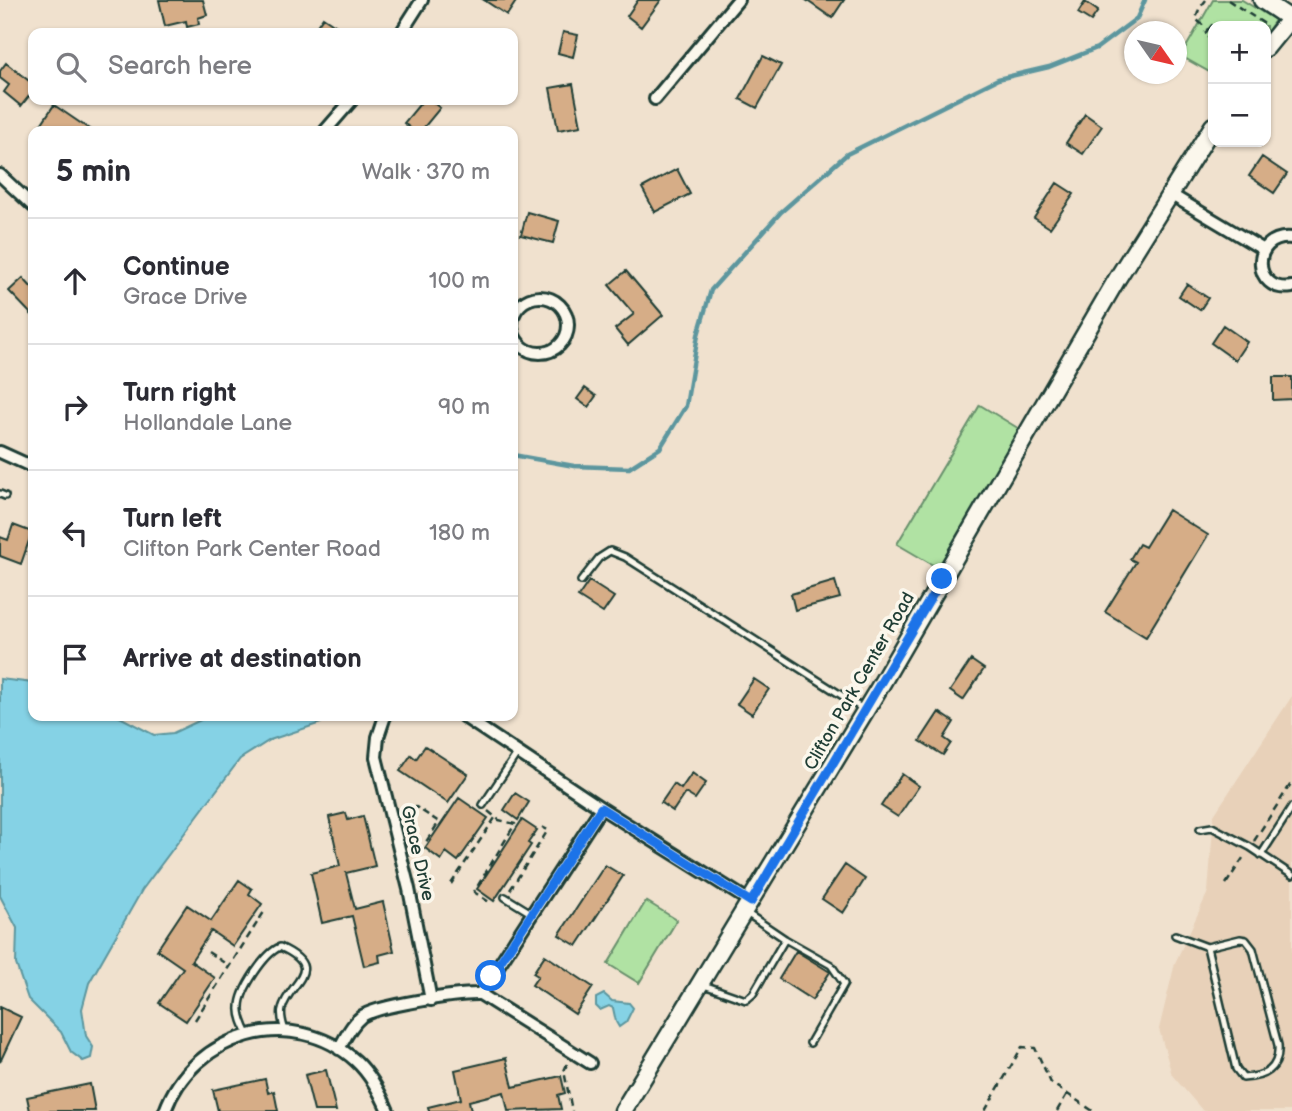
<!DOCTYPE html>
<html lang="en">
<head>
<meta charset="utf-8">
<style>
	body { margin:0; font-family:"Balsamiq Sans",sans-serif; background:#f2f2f3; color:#2b2b33 }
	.controls { position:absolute; right:21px; top:21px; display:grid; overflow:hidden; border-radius:14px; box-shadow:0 2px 5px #0004 }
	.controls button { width:63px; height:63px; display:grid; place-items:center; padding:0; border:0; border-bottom:2px solid #e1e1e2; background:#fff; color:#2b2b33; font:35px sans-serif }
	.compass { position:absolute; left:1124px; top:21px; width:63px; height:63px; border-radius:50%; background:#fff; box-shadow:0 2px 5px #0004; rotate:124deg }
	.stop { position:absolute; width:21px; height:21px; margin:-16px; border:5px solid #1a73e8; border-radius:50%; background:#fff }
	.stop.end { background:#1a73e8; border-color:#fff; box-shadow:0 2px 7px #0008 }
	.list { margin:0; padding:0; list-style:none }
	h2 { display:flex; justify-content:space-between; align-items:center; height:91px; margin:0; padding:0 28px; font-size:30px }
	h2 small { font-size:23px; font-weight:400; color:#7c7c81 }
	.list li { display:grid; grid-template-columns:46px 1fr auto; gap:21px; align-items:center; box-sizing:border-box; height:126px; padding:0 28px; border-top:2px solid #e1e1e2 }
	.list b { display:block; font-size:26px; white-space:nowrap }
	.list p { margin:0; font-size:23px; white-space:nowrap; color:#7c7c81 }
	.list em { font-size:23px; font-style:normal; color:#7c7c81 }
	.icon { flex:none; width:38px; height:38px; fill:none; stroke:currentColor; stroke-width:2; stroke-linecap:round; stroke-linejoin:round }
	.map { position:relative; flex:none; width:1292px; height:1111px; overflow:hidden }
	.search { position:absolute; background:#fff; box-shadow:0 2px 5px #0004; left:28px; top:28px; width:490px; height:77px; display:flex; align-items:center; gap:18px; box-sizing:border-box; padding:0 24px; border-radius:14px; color:#7c7c81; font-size:26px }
	.panel { position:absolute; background:#fff; box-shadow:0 2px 5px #0004; left:28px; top:126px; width:490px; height:595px; border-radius:14px }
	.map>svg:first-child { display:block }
</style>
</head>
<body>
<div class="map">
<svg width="1292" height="1111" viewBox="0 0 1292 1111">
	<rect width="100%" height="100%" fill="#f0e1ce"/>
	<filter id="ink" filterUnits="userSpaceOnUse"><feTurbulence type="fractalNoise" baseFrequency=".0143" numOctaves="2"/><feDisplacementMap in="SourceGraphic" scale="14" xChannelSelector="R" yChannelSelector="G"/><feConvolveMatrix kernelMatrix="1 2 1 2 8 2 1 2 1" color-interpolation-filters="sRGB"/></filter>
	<g filter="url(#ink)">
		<path fill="#e8d1b9" d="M1292,696V1111H1203L1172,1075L1159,1029L1175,963L1208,892L1214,815Z"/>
		<path fill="#b0e2a3" stroke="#68906c" stroke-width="2" d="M1213,0H1242L1275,20L1266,34V26H1213V74L1181,56Z
			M980,405L1021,430L938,568L897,544Z
			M646,901L677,920L639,983L608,964Z"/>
		<path fill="#85d2e5" stroke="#5c969e" stroke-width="2" d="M0,679L33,683V716H118L154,735L173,733L209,716H325L321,723L270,740L240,759L142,890L89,983L82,1009L86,1036L93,1047L91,1058L83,1061L71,1052L61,1032L28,999L16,964L17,928L0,896Z
			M604,994L612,1001L629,1003L633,1008L626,1022L619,1027L616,1022L613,1008L609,1006L600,1010L596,1006V998Z"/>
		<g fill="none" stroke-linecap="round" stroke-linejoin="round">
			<path stroke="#5c969e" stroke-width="4.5" d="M513,455L574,466L629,468L660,448L686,406L698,335L711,290L781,212L847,154L998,79L1049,67L1097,48L1137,18L1145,0"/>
		</g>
		<path fill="#d6ad87" stroke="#1f3d34" stroke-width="2" d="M159,0H203L207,15L198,18L199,24L187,27L186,21L165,26Z
			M484,0H517L507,15Z
			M638,0H661L641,27L627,16Z
			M806,0H844L832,18Z
			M1085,2L1098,11L1091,21L1078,13Z
			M323,17L347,33H312Z
			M563,32L578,35L573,57L558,53Z
			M763,56L781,65L757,108L740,99Z
			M6,63L33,84V91L21,106L4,92L9,85L0,78V71Z
			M573,84L581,126L558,130L550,88Z
			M423,100H430L440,108L421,131H414L404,123Z
			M54,105L92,131H49L40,126Z
			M1085,114L1102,126L1083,154L1066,143Z
			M1262,157L1287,174L1274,193L1249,176Z
			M677,169L690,194L655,212L642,188Z
			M1057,183L1074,194L1050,228L1034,218Z
			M527,212L559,221L553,243L521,235Z
			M626,271L663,315L628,345L615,329L634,314L609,285Z
			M23,278L33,289V316L9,291Z
			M1187,284L1208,298L1200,310L1179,296Z
			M1223,325L1247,342L1235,360L1211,343Z
			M1273,377H1292V399L1273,400Z
			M585,388L596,396L588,407L577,399Z
			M1168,510L1208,535L1146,637L1105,612L1136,562L1130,559L1139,544L1145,547Z
			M13,525L32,532L21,564L0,556V537L8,540Z
			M589,581L614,597L603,613L578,597Z
			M835,581L840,598L795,610L791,594Z
			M971,660L984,669L963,700L950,691Z
			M754,679L769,689L752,714L737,704Z
			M939,712L954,722L944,738L951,743L943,755L920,741Z
			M425,746L468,774L448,803L400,771L411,755L416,759Z
			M692,773L706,783L695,799L685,793L673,811L661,803L674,784L681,789Z
			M902,774L919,786L898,817L881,806Z
			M515,793L529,802L518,820L504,810Z
			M459,798L488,818L458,861L446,852L441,860L425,848Z
			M346,813L348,820L363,816L375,866L346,873L355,909L383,902L394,951L379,955L380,962L364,966L352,916L322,923L311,873L340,866L329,817Z
			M522,820L537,830L528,843L531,845L494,901L477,889Z
			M605,865L623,876L577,946L559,935Z
			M845,865L865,879L843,913L822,899Z
			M239,880L252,889L249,894L262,904L233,946L211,931L191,961L215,978L186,1021L159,1003L183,968L157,950L187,905L211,921Z
			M796,951L830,972L812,1000L779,979Z
			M545,955L593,987L575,1014L532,985L538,976L533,973Z
			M0,1007L21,1017L0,1062Z
			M506,1058L513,1087L561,1076L565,1093L558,1095L561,1109L508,1111L504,1092L469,1101L471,1111H429L428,1107L461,1099L455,1070Z
			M326,1070L336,1111H314L305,1075Z
			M265,1079L268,1093L274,1091L278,1111H218L213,1090Z
			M90,1084L95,1111H30L27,1097Z"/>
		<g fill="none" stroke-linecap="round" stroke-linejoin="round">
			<defs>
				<path id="lane" d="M0,494L5,496
					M581,581L599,558L610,551L625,557L863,709
					M483,805L518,752
					M1200,829L1212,827L1250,847L1292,875
					M1261,855L1292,807
					M505,897L531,913
					M1175,935L1207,947L1240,939L1246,940L1253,949L1278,1045C1280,1069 1265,1077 1243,1078L1236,1069L1207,947
					M785,939L831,965L844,984L810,1043
					M701,984L746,1000L753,994L785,939L745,912
					M248,1034C244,1026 239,1016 240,1007C240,990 265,953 280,947C328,969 289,982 282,1009C280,1016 283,1024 285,1031"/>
				<path id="street" d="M401,33L422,0
					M655,99L738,0
					M325,131L352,100
					M0,175L33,206
					M1170,194L1264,250
					M1292,238C1249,234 1252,294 1292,287
					M512 325a28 28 0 1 1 56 0a28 28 0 1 1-56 0Z
					M0,452L33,467
					M385,716L378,737L376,757L409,889L431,1000
					M463,716L601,808L751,902
					M480,994L590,1063
					M339,1049C345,1038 351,1025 361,1017C374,1006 460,993 480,994L601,808
					M165,1111C193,1033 293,1004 356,1061C371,1075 380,1092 388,1111"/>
				<path id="secondary" d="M1262,0L1292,20
					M1266,48L1292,16
					M623,1111L879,688L1117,279L1213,126"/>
			</defs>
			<use href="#lane" stroke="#1f3d34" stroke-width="10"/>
			<use href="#street" stroke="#1f3d34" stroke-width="16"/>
			<use href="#secondary" stroke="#1f3d34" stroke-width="21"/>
			<path stroke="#1f3d34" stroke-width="2.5" stroke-dasharray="7 5" stroke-linecap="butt" d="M1206,0L1199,9L1196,19L1208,30L1204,34L1213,41
				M1228,0L1266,25
				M1208,30L1212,25L1214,26
				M400,811L416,807L439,822L424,845
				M488,811L499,820L515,824L474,892L489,902
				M1254,841L1292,782
				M451,884L495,818
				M1226,884L1245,855
				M510,890L548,830L542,827
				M208,952L229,966
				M195,1020L264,912
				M567,1064L564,1071L572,1111
				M985,1111L1022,1047L1035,1048L1051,1083L1093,1111
				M1057,1111L1067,1094"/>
			<use href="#lane" stroke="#fbf7ec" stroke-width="5"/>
			<use href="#street" stroke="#fbf7ec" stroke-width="10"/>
			<use href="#secondary" stroke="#fbf7ec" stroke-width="16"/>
		</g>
	</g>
	<g fill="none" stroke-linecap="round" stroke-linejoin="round" filter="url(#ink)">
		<path stroke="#1a73e8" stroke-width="9" d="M491,976L601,808L751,902L942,579"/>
	</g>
	<g text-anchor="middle" stroke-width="7" stroke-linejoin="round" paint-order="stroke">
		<g font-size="18" fill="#1f3d34" stroke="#fbf7ec">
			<text transform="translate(859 681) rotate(-60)" y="6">Clifton Park Center Road</text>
			<text transform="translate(418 853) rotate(77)" y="6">Grace Drive</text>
		</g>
	</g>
</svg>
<div class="controls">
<button>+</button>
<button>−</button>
</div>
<svg class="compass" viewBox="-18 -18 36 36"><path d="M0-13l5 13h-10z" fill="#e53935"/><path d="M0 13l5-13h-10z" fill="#7c7c81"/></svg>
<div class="stop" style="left:491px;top:976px"></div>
<div class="stop end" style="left:942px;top:579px"></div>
<div class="search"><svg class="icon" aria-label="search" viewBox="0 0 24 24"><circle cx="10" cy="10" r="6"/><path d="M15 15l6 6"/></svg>Search here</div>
<section class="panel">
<h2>5 min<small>Walk · 370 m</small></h2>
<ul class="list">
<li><svg class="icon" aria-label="ahead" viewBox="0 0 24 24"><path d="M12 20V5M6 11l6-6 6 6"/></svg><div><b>Continue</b><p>Grace Drive</p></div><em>100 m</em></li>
<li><svg class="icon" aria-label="right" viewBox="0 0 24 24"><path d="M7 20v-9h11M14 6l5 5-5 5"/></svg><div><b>Turn right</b><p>Hollandale Lane</p></div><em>90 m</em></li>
<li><svg class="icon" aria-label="left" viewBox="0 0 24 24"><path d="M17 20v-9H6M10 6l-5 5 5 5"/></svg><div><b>Turn left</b><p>Clifton Park Center Road</p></div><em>180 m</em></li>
<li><svg class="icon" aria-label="arrive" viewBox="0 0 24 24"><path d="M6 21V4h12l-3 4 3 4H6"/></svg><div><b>Arrive at destination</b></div></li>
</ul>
</section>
</div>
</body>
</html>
